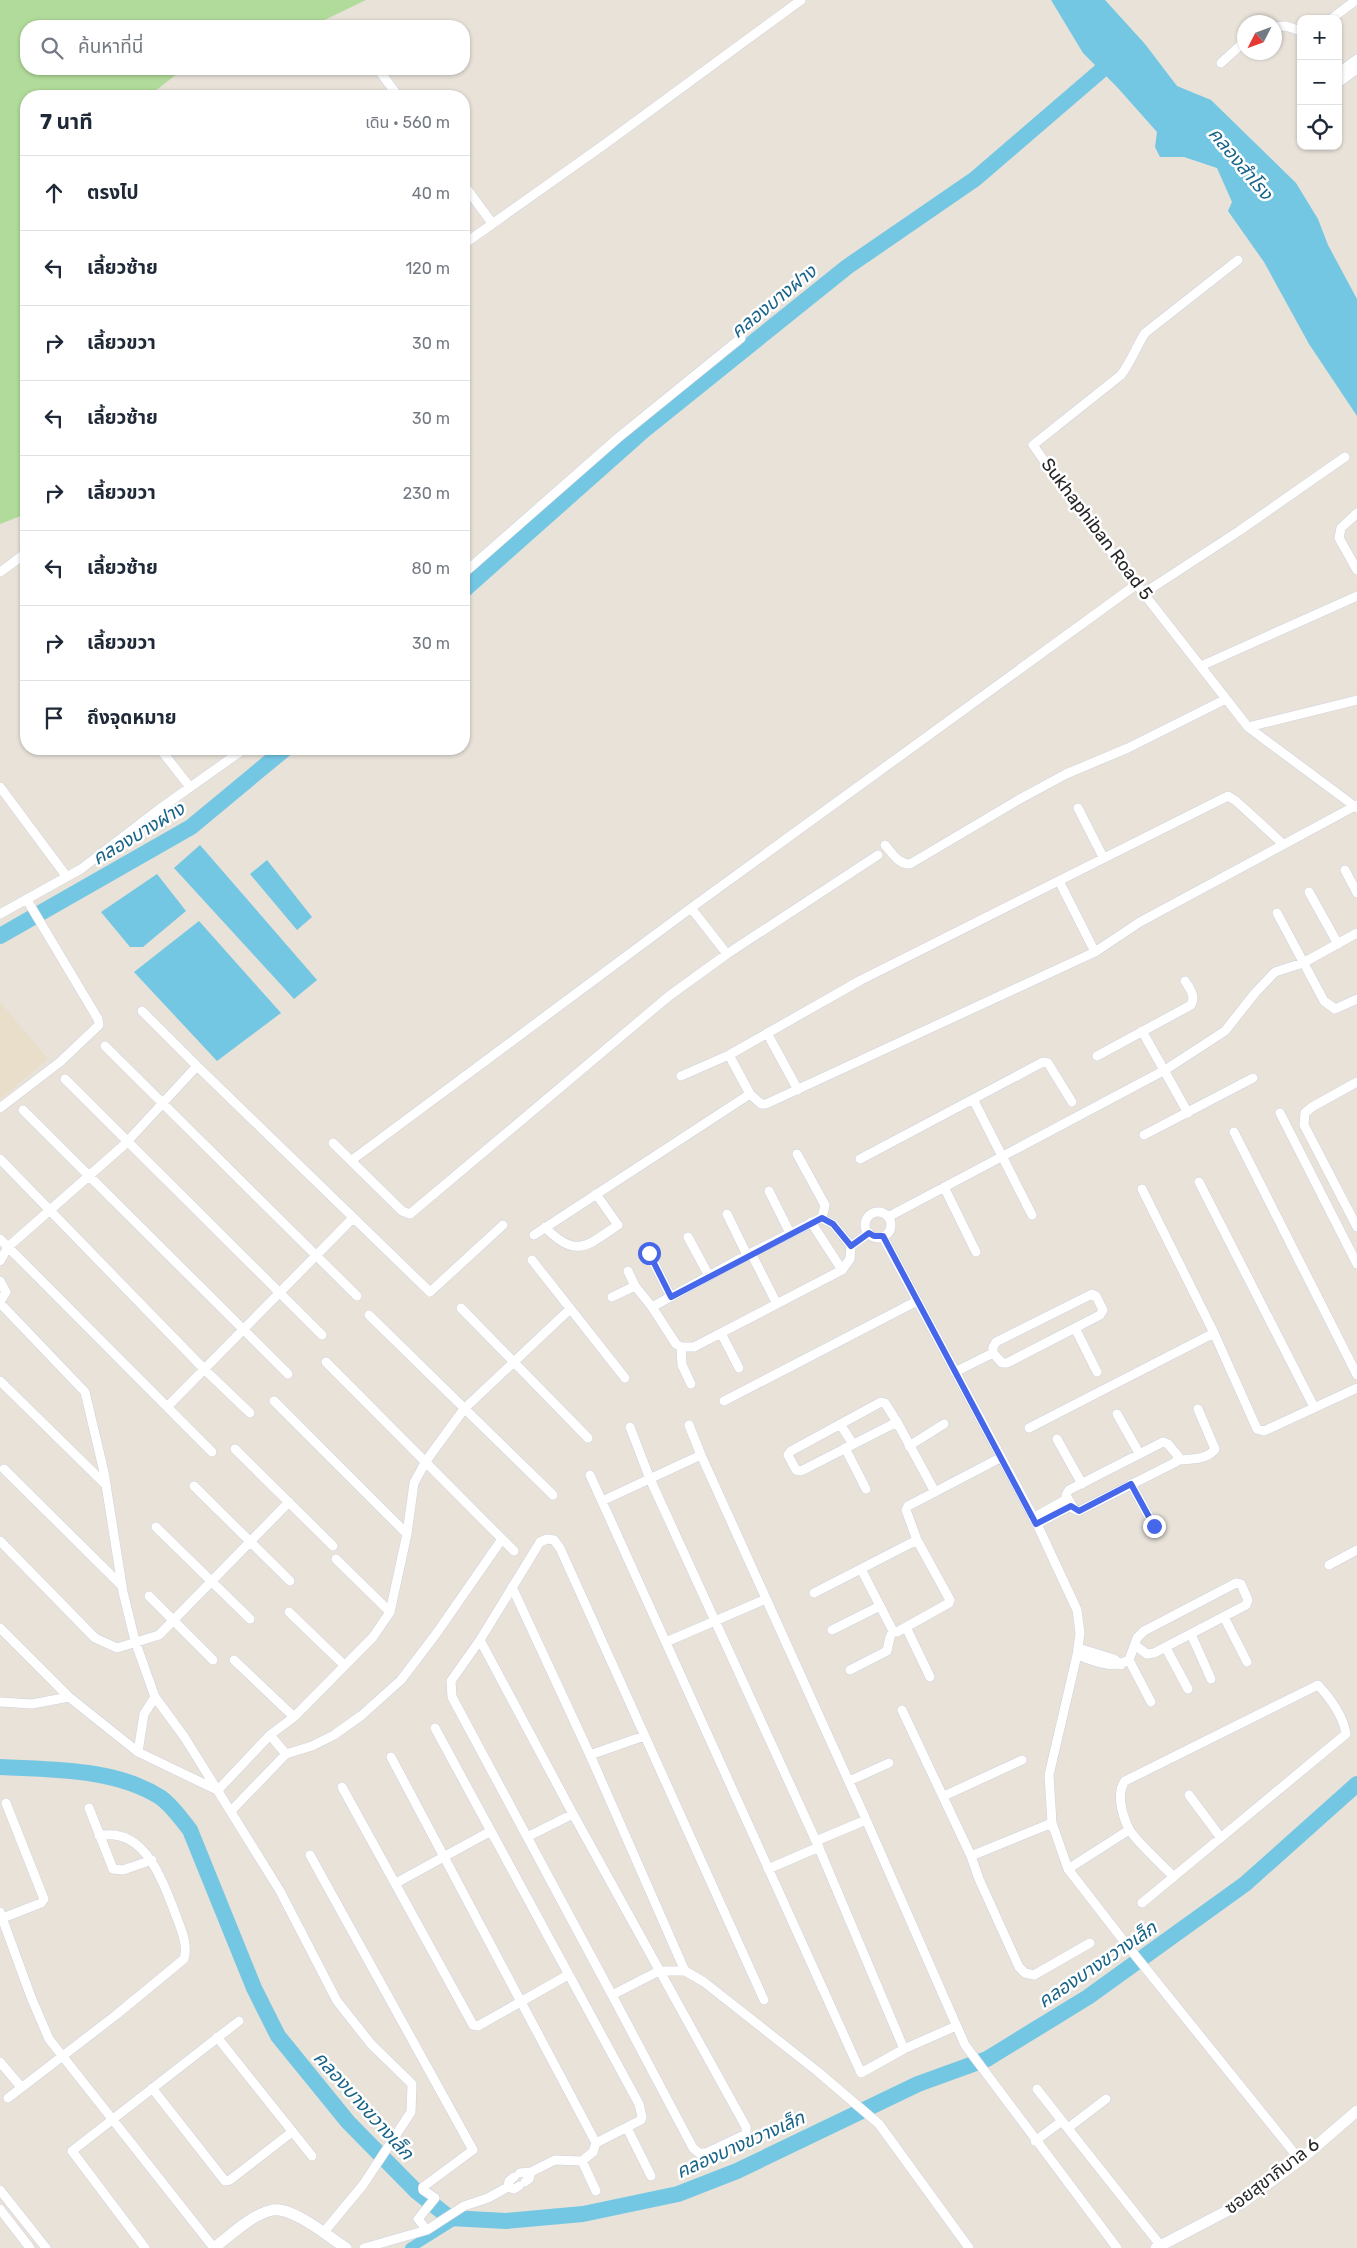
<!DOCTYPE html>
<html lang="th">
<head>
<meta charset="utf-8">
<style>
	body { margin:0; font-family:Rubik,"Noto Sans Thai",sans-serif; background:#f2f2f3; color:#1f2937 }
	.controls { position:absolute; right:15px; top:15px; display:grid; overflow:hidden; border-radius:10px; box-shadow:0 1px 4px #0004 }
	.controls button { width:45px; height:45px; display:grid; place-items:center; padding:0; border:0; border-bottom:1px solid #e0e1e3; background:#fff; color:#1f2937; font:25px sans-serif }
	.compass { position:absolute; left:1237px; top:15px; width:45px; height:45px; border-radius:50%; background:#fff; box-shadow:0 1px 4px #0004; rotate:228deg }
	.stop { position:absolute; width:15px; height:15px; margin:-11px; border:4px solid #4667e9; border-radius:50%; background:#fff }
	.stop.end { background:#4667e9; border-color:#fff; box-shadow:0 1px 5px #0008 }
	.list { margin:0; padding:0; list-style:none }
	h2 { display:flex; justify-content:space-between; align-items:center; height:65px; margin:0; padding:0 20px; font-size:21px }
	h2 small { font-size:16px; font-weight:400; color:#747a83 }
	.list li { display:grid; grid-template-columns:32px 1fr auto; gap:15px; align-items:center; box-sizing:border-box; height:75px; padding:0 20px; border-top:1px solid #e0e1e3 }
	.list b { display:block; font-size:19px; white-space:nowrap }
	.list em { font-size:16px; font-style:normal; color:#747a83 }
	.icon { flex:none; width:28px; height:28px; fill:none; stroke:currentColor; stroke-width:2; stroke-linecap:round; stroke-linejoin:round }
	.map { position:relative; flex:none; width:1357px; height:2248px; overflow:hidden }
	.search { position:absolute; background:#fff; box-shadow:0 1px 4px #0004; left:20px; top:20px; width:450px; height:55px; display:flex; align-items:center; gap:12px; box-sizing:border-box; padding:0 18px; border-radius:20px; color:#747a83; font-size:19px }
	.panel { position:absolute; background:#fff; box-shadow:0 1px 4px #0004; left:20px; top:90px; width:450px; height:665px; border-radius:20px }
	.map>svg:first-child { display:block }
</style>
</head>
<body>
<div class="map">
<svg width="1357" height="2248" viewBox="0 0 1357 2248">
	<rect width="100%" height="100%" fill="#e8e2d9"/>
	<path fill="#e9deca" d="M0,1002L48,1059L0,1099Z"/>
	<path fill="#b1db9a" d="M0,0H366L312,26H26V69H183L149,96H26V514L0,524Z"/>
	<path fill="#74c7e3" d="M1051,0H1105L1145,44L1177,86L1211,100L1296,183L1318,219L1328,245L1357,299V416L1309,344L1264,262L1228,211L1232,202L1217,168L1184,157H1160L1155,147L1157,132L1117,87L1083,53Z
		M200,845L317,980L294,999L174,868Z
		M267,860L312,917L297,930L250,874Z
		M157,874L186,911L143,947H130L101,912Z
		M199,921L281,1013L217,1061L134,972Z"/>
	<g fill="none" stroke-linecap="round" stroke-linejoin="round">
		<path stroke="#74c7e3" stroke-width="10" d="M410,2248L458,2218"/>
		<path stroke="#74c7e3" stroke-width="16" d="M464,590L643,431L847,267L975,179L1118,56
			M0,936L191,827L285,749
			M0,1767C52,1770 114,1768 160,1797C172,1805 181,1819 190,1830L254,1988L278,2036L348,2122L416,2191L450,2218L506,2221L583,2214L678,2194L737,2171L918,2084L987,2059L1088,1997L1245,1884L1357,1784"/>
		<defs>
			<path id="street" d="M1331,19L1356,0
				M1274,27L1286,26L1301,31
				M1221,63L1244,42
				M378,69L398,96
				M1338,73L1357,59
				M1338,83L1357,69
				M464,185L492,223
				M464,244L605,144L801,0
				M1238,260L1145,333C1136,347 1131,362 1121,375L1033,445L1087,521L1248,727L1357,808
				M1357,513L1341,528L1339,538L1357,570
				M0,572L26,553
				M464,573L619,437L741,338
				M1144,593L1239,531L1345,457
				M1201,666L1357,596
				M1248,727L1357,700
				M160,749L190,787
				M0,787L67,877
				M1078,808L1103,857
				M885,845C893,854 898,864 910,864L1018,800L1066,774L1128,748L1226,699
				M1345,870L1357,893
				M1059,881L1095,952
				M1309,892L1338,944
				M691,908L727,954
				M1277,913L1324,1001L1335,1009L1357,999
				M0,914L81,869L158,810L244,749
				M142,1011L197,1066
				M1142,1031L1188,1113
				M767,1033L798,1090
				M105,1046L357,1296
				M729,1055L750,1094L761,1104H766L1095,952L1140,922L1357,805
				M1097,1056L1191,1005C1196,996 1190,989 1185,981
				M681,1076L729,1055L861,980L1228,796L1236,801L1283,844
				M65,1079L322,1335
				M1357,1082L1312,1107L1305,1113L1304,1125L1357,1227
				M974,1101L1032,1215
				M0,1108L60,1062L99,1025L98,1019L27,900
				M23,1110L288,1374
				M1280,1113L1357,1264
				M1234,1132L1357,1375
				M1144,1135L1253,1078
				M333,1143L402,1211L410,1214L669,996L727,954L878,855
				M797,1154L825,1205L822,1218
				M0,1159L204,1369L250,1413
				M860,1159L1043,1062L1048,1063L1072,1102
				M352,1160L691,908L1137,584
				M1199,1182L1314,1407
				M944,1187L976,1252
				M1142,1189L1214,1333L1257,1429L1264,1431L1357,1388
				M769,1191L790,1233
				M865 1225a13 13 0 1 1 26 0a13 13 0 1 1-26 0Z
				M727,1214L747,1255
				M888,1217L1165,1070L1225,1031L1255,993L1275,972L1303,963L1357,933
				M811,1222L842,1270
				M545,1227C576,1260 588,1245 618,1225L596,1194
				M534,1235L750,1094
				M688,1237L709,1276
				M883,1237L1037,1524L1077,1610L1080,1633L1077,1655L1049,1775L1052,1823L1068,1869L1130,1949L1300,2160
				M0,1239L212,1452
				M851,1246L833,1224L821,1218L747,1255L652,1307L676,1344L681,1347H694L842,1270L850,1259L851,1246L869,1233
				M649,1253L671,1297
				M751,1253L777,1304
				M532,1260L625,1378
				M0,1261L8,1247L124,1145L197,1066L430,1292L503,1225
				M628,1271L635,1286L652,1307
				M0,1281L6,1292L0,1302
				M1092,1294L1096,1296L1103,1310L1100,1315L1007,1363H1002L993,1353V1347L996,1342Z
				M612,1297L635,1286
				M0,1303L85,1392L104,1472L123,1592L135,1641L155,1697
				M461,1308L588,1438
				M369,1315L553,1495
				M1075,1328L1097,1372
				M721,1333L739,1368
				M681,1347L682,1365L691,1384
				M326,1362L514,1551
				M955,1372L993,1353
				M0,1381L106,1485
				M274,1401L407,1534
				M724,1401L917,1301
				M167,1407L353,1218
				M1117,1414L1139,1453
				M897,1422L885,1403L881,1402L791,1451L788,1455L796,1470L801,1471L897,1422L935,1492
				M840,1424L853,1444
				M689,1425L701,1455L864,1815L965,2045L1117,2248
				M630,1427L650,1479L816,1841L904,2049
				M1029,1428L1214,1333
				M1057,1439L1082,1484
				M1163,1442L1168,1444L1178,1456L1176,1462L1079,1511L1074,1509L1066,1495L1069,1490Z
				M909,1446L944,1424
				M845,1448L866,1489
				M235,1449L333,1546
				M1178,1460C1191,1459 1207,1460 1215,1449L1198,1409
				M4,1469L121,1585
				M590,1475L861,2073L904,2049L956,2026
				M1131,1484L1154,1526
				M194,1486L290,1581
				M602,1501L701,1455
				M1033,1518L1067,1499
				M1037,1524L1071,1506
				M156,1527L250,1619
				M0,1541L95,1638L117,1648L159,1635L289,1502
				M336,1559L390,1612
				M1329,1565L1357,1550
				M861,1569L893,1631L897,1632L949,1603L950,1600L917,1540L906,1510L908,1506L1000,1458
				M512,1587L590,1755L685,1971
				M814,1593L917,1540
				M149,1596L213,1660
				M289,1612L344,1665
				M1224,1617L1247,1662
				M906,1627L930,1677
				M0,1628L69,1697L138,1752L217,1790
				M832,1630L880,1606
				M1191,1634L1211,1679
				M480,1640L451,1681L452,1697L612,1995L659,1971H685L704,1982L817,2071L879,2124L969,2248
				M666,1642L766,1599
				M1078,1648L1114,1659L1121,1665
				M1166,1648L1188,1689
				M1077,1655C1096,1661 1111,1670 1129,1660L1151,1702
				M234,1660L294,1717
				M1129,1660L1137,1638L1144,1631L1236,1583L1241,1584L1248,1600L1246,1605L1154,1653L1147,1654L1136,1646
				M850,1670L887,1651L890,1637L893,1631
				M0,1702L32,1704L69,1697
				M902,1710L971,1856L979,1879L1019,1967L1025,1973L1034,1975L1090,1943
				M435,1728L639,2104L642,2117L641,2120L596,2143
				M270,1735L286,1754
				M138,1752L144,1714L155,1697L185,1738L280,1891L337,2001L371,2044L412,2084L411,2112L363,2185L323,2233
				M590,1755L644,1736
				M391,1757L596,2143L593,2152L582,2161L555,2160L531,2172L520,2173
				M849,1781L889,1763
				M342,1787L473,2025L478,2026L568,1975
				M218,1790L270,1735L294,1717L373,1637L390,1612L407,1534L414,1483L426,1461L464,1409L570,1309
				M1189,1795L1221,1838
				M944,1796L1022,1760
				M89,1808L113,1869L123,1870L152,1860
				M231,1811L286,1754L312,1746L334,1735L362,1715L401,1680L436,1634L502,1539
				M527,1837L573,1814
				M816,1841L866,1820
				M310,1855L473,2150L423,2187V2190L435,2198L418,2219L427,2230
				M971,1856L1052,1823
				M768,1869L819,1847
				M1068,1869L1129,1830
				M396,1883L491,1831
				M1142,1903L1323,1753L1346,1734C1343,1715 1331,1699 1318,1685L1125,1781C1116,1793 1122,1815 1129,1829C1134,1839 1164,1867 1174,1877
				M0,1912L31,1997L49,2039L214,2248
				M0,1919L41,1903L44,1899L6,1803
				M612,1995L693,2148L699,2153H706L746,2134V2127L573,1814L480,1640L540,1542L547,1539L554,1540L560,1548L764,2000
				M217,2037L312,2156
				M0,2062L21,2087
				M152,2088L225,2181L230,2180L292,2132
				M1037,2089L1062,2121
				M8,2098L116,2015L184,1959C189,1943 179,1925 174,1910C161,1877 143,1826 99,1836
				M627,2128L651,2176
				M1068,2128L1106,2099
				M1035,2141L1062,2121L1161,2246
				M582,2161L596,2191
				M525,2182L529,2179L531,2172
				M508,2187L509,2181L514,2177
				M0,2190L46,2248
				M0,2209L30,2248
				M145,2248L72,2151L239,2021
				M364,2248L427,2230L464,2206L488,2198L508,2187L514,2189L519,2186"/>
			<path id="secondary" d="M214,2248C231,2235 251,2215 272,2210C292,2206 329,2237 346,2248
				M1156,2248L1242,2203L1300,2160L1357,2111"/>
		</defs>
		<use href="#street" stroke="#cfd2df" stroke-width="10"/>
		<use href="#secondary" stroke="#cfd2df" stroke-width="12"/>
		<use href="#street" stroke="#fff" stroke-width="9"/>
		<use href="#secondary" stroke="#fff" stroke-width="11"/>
	</g>
	<g fill="none" stroke-linecap="round" stroke-linejoin="round">
		<path stroke="#4667e9" stroke-width="6" d="M649,1253L671,1297L822,1218L833,1224L851,1246L869,1233L874,1236H883L1036,1524L1071,1506L1079,1511L1131,1484L1154,1526"/>
	</g>
	<g text-anchor="middle" stroke-width="5" stroke-linejoin="round" paint-order="stroke">
		<g font-size="18" fill="#272727" stroke="#fff">
			<text transform="translate(1097 529) rotate(53)" y="6">Sukhaphiban Road 5</text>
			<text transform="translate(1272 2176) rotate(-37)" y="6">ซอยสุขาภิบาล 6</text>
		</g>
		<g font-size="19" font-style="italic" fill="#186489" stroke="#fff">
			<text transform="translate(1241 163) rotate(50)" y="7">คลองสำโรง</text>
			<text transform="translate(773 301) rotate(-39)" y="7">คลองบางฝาง</text>
			<text transform="translate(138 833) rotate(-31)" y="7">คลองบางฝาง</text>
			<text transform="translate(1097 1964) rotate(-34)" y="7">คลองบางขวางเล็ก</text>
			<text transform="translate(364 2105) rotate(48)" y="7">คลองบางขวางเล็ก</text>
			<text transform="translate(740 2144) rotate(-24)" y="7">คลองบางขวางเล็ก</text>
		</g>
	</g>
</svg>
<div class="controls">
<button>+</button>
<button>−</button>
<button><svg class="icon" aria-label="locate" viewBox="0 0 24 24"><circle cx="12" cy="12" r="6"/><path d="M12 2v4M12 18v4M2 12h4M18 12h4"/></svg></button>
</div>
<svg class="compass" viewBox="-18 -18 36 36"><path d="M0-13l5 13h-10z" fill="#e53935"/><path d="M0 13l5-13h-10z" fill="#747a83"/></svg>
<div class="stop" style="left:649px;top:1253px"></div>
<div class="stop end" style="left:1154px;top:1526px"></div>
<div class="search"><svg class="icon" aria-label="search" viewBox="0 0 24 24"><circle cx="10" cy="10" r="6"/><path d="M15 15l6 6"/></svg>ค้นหาที่นี่</div>
<section class="panel">
<h2>7 นาที<small>เดิน · 560 m</small></h2>
<ul class="list">
<li><svg class="icon" aria-label="ahead" viewBox="0 0 24 24"><path d="M12 20V5M6 11l6-6 6 6"/></svg><div><b>ตรงไป</b></div><em>40 m</em></li>
<li><svg class="icon" aria-label="left" viewBox="0 0 24 24"><path d="M17 20v-9H6M10 6l-5 5 5 5"/></svg><div><b>เลี้ยวซ้าย</b></div><em>120 m</em></li>
<li><svg class="icon" aria-label="right" viewBox="0 0 24 24"><path d="M7 20v-9h11M14 6l5 5-5 5"/></svg><div><b>เลี้ยวขวา</b></div><em>30 m</em></li>
<li><svg class="icon" aria-label="left" viewBox="0 0 24 24"><path d="M17 20v-9H6M10 6l-5 5 5 5"/></svg><div><b>เลี้ยวซ้าย</b></div><em>30 m</em></li>
<li><svg class="icon" aria-label="right" viewBox="0 0 24 24"><path d="M7 20v-9h11M14 6l5 5-5 5"/></svg><div><b>เลี้ยวขวา</b></div><em>230 m</em></li>
<li><svg class="icon" aria-label="left" viewBox="0 0 24 24"><path d="M17 20v-9H6M10 6l-5 5 5 5"/></svg><div><b>เลี้ยวซ้าย</b></div><em>80 m</em></li>
<li><svg class="icon" aria-label="right" viewBox="0 0 24 24"><path d="M7 20v-9h11M14 6l5 5-5 5"/></svg><div><b>เลี้ยวขวา</b></div><em>30 m</em></li>
<li><svg class="icon" aria-label="arrive" viewBox="0 0 24 24"><path d="M6 21V4h12l-3 4 3 4H6"/></svg><div><b>ถึงจุดหมาย</b></div></li>
</ul>
</section>
</div>
</body>
</html>
